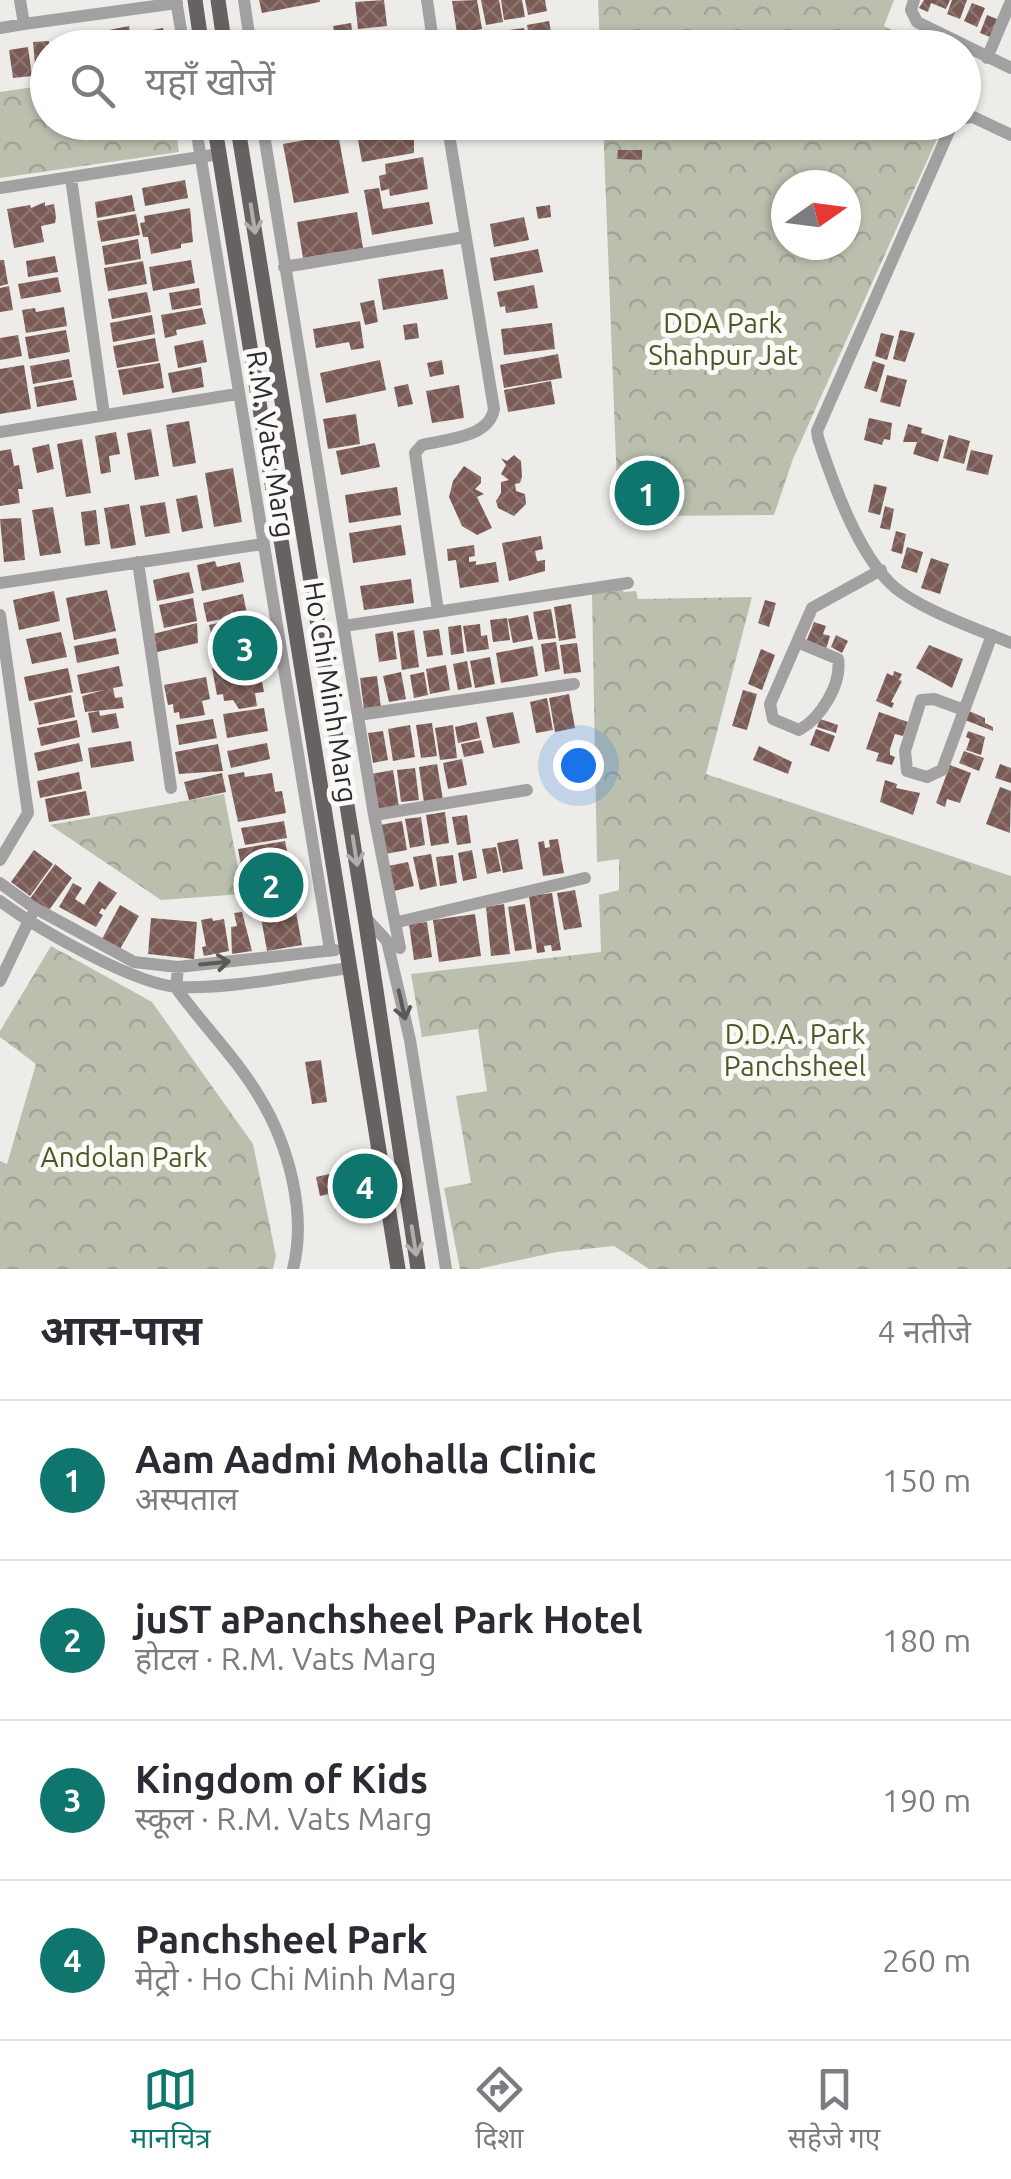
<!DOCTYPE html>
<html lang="hi">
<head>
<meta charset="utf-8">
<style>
	body { margin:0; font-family:Ubuntu,"Noto Sans Devanagari",sans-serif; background:#f2f2f3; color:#2b2b33 }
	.compass { position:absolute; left:771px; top:170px; width:90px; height:90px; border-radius:50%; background:#fff; box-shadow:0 2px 8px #0004; rotate:76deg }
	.you { position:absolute; left:578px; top:765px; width:35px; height:35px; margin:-25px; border:8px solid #fff; border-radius:50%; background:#1a73e8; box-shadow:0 0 0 15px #1a73e833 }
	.badge { display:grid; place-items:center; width:65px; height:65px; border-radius:50%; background:#0f766e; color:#fff; font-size:32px; font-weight:700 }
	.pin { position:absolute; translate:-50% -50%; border:5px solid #fff; box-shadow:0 2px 10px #0006 }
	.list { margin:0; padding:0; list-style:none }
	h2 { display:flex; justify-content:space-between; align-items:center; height:130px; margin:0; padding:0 40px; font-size:42px }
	h2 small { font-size:32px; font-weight:400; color:#7c7c81 }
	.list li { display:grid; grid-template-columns:65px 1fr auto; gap:30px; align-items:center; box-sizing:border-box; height:160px; padding:0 40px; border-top:2px solid #e1e1e2 }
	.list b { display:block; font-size:38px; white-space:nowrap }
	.list p { margin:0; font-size:32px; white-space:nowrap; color:#7c7c81 }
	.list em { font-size:32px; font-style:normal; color:#7c7c81 }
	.icon { flex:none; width:55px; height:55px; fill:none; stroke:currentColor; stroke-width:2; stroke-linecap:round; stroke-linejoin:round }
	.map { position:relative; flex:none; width:1011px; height:1269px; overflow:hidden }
	.search { position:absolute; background:#fff; box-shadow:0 2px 8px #0004; left:30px; right:30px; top:30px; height:110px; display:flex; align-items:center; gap:25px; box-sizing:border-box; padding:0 35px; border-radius:55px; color:#7c7c81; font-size:38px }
	.sheet { height:770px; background:#fff }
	nav { display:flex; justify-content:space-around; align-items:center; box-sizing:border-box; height:140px; border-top:2px solid #e1e1e2; background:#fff; font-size:28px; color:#7c7c81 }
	nav a { display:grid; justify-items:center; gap:5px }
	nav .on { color:#0f766e }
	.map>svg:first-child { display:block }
</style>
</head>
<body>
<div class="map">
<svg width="1011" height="1269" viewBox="0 0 1011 1269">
	<defs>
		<pattern id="park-crowns" width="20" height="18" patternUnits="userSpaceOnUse" patternTransform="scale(2.5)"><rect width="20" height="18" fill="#bac0ad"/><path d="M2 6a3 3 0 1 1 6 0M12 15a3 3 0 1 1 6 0" fill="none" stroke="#a0a595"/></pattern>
		<pattern id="building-cross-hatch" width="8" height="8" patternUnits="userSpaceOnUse" patternTransform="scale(2.5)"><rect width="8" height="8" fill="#795a54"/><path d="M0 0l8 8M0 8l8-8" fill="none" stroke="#8b736f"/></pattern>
	</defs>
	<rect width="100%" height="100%" fill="#eeece9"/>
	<path fill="url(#park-crowns)" fill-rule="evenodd" d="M598,0H894L884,26L927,47H600Z
		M47,85L48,122L175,123L179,152L0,178V92Z
		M603,123H944L793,459L774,515L661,516L659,484L617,485ZM786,185H846V245H786Z
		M622,589L624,592L636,591L638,599L752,597L706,774L1011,876V1269H649L614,1246L557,1252L478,1269H460L444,1188L471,1183L456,1096L487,1091L478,1029L422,1037L411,974L601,952L599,895L619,890V859L597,862L592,594Z
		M224,794L243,894L161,900L50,825Z
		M51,946L152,1002L253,1144L276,1256L273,1269H0V1161L7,1164L36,1064L0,1037V1031Z"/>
	<path fill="url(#building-cross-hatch)" d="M259,0H320V2L262,13Z
		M384,0L387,26L358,29L355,2Z
		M477,0L482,29L457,33L452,1Z
		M481,0H499L503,22L486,25Z
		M501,0H522L525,17L504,20Z
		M525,0H545L547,11L528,15Z
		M924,0H950L946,9L931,3L928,12L919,8Z
		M952,0H967L960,19L947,14Z
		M972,3L985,8L977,27L964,21Z
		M987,15L997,19L990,37L980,33Z
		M549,21L554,48H531L527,25Z
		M351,23L355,48H337L333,26Z
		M129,26L133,48H112L109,30Z
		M163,28L167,48H140L137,33Z
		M524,28L528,48H512L509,30Z
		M502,31L505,48H489L487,34Z
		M329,34L331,48H265V46Z
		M106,35L108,48H91L89,38Z
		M87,36L88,48H53L52,41Z
		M481,37L483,48H465L464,40Z
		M49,41L48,74L36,75L33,42Z
		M28,47L32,76L13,78L9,50Z
		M282,122H334L335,129L285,138Z
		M396,122H409L411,132L414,131V153L362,162L356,129Z
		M338,134L349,193L294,203L283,144Z
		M618,150H642V160L617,159Z
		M423,157L428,189L390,196L389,189L381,191L379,176L386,174L385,164Z
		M185,180L188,198L145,206L142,188Z
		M379,188L383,209L429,202L433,224L372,235L364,190Z
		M132,195L135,211L97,218L95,202Z
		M45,202V206L54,204L56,217L55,223L41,226L44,242L14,248L7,209L30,205L31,208Z
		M550,205L551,217L538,219L536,207Z
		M190,208L193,242L181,244V248L151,254L148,237H143L140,223L145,222L144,216Z
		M357,212L363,248L303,258L297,222Z
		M136,214L140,235L101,242L97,221Z
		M524,217L529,240L494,247L490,224Z
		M138,239L141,259L105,265L102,246Z
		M538,249L543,272L494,281L490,258Z
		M55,256L58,272L28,277L26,261Z
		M0,260H4L8,284L0,286Z
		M191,260L195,283L153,291L149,267Z
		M143,261L147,284L108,291L104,268Z
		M443,269L448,299L383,310L378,279Z
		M58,277L61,292L21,299L18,284Z
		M534,285L538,308L506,313L505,306L500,307L497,292Z
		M9,286L13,310L0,312V288Z
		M199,288L201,305L172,310L169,293Z
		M147,292L151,312L112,319L108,299Z
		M374,300L378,322L365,325L360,303Z
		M64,307L67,326L26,333L22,310L35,308L36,312Z
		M202,308L206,324L176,330L177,335L165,338L161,315Z
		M152,315L155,334L113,342L110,323Z
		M360,321L364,348L351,350L349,342L316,348L313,329Z
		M417,323L419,338L405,340L403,325Z
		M552,323L555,349L504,355L501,329Z
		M66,330L70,352L29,359L25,337Z
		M900,330L915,333L905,362L893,359Z
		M881,333L894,336L887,360L875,356Z
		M18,335L22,356L0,360V338Z
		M155,338L159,361L117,368L113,346Z
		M203,340L207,362L178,368L174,346Z
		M558,354L562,378L504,388L500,365Z
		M69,359L72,377L33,384L30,366Z
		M380,360L386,390L326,403L320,373Z
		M442,360L444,374L430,377L427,363Z
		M873,361L885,365L877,392L864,388Z
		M160,363L164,388L123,395L118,370Z
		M24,365L31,409L0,414V369Z
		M201,367L204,387L172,393L168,373Z
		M887,375L907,380L900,407L880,402Z
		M73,380L77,400L37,407L34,387Z
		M551,381L555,404L508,412L504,390Z
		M408,384L413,404L398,407L394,387Z
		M459,385L464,418L432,423L426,391Z
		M356,414L360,444L328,449L323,419Z
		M869,418L892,423L890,440L884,439L882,445L864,440Z
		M189,421L196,463L173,467L166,425Z
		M908,424L922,428L921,433L944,440L938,462L913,454L917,442H903Z
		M151,429L159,476L135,480L127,433Z
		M116,432L120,454L109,456L111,472L101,474L95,436Z
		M949,435L970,441L964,464L943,458Z
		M82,439L91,493L66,497L57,444Z
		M375,443L380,467L341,475L336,451Z
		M49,444L54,469L37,473L32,448Z
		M11,449L14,466L19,465L23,489H18L20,503L0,506V451Z
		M971,450L993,455L988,475L966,470Z
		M514,455L521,461L522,477L520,483L515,484L516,491L525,494L526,504L514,516L498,508L496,501L501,493V482L509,480L501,474L506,465L501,458L507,461Z
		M464,466L481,477V483L475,489L484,494L477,497L492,528L477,535L462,526L449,497L453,481Z
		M233,468L242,522L214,527L205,473Z
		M874,484L887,487L880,515L868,512Z
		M397,487L401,515L349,523L345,495Z
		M197,495L203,528L182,532L176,499Z
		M165,502L170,533L145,537L140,506Z
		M129,504L136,545L111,549L104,508Z
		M885,506L894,509L890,530L880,528Z
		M53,507L61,553L40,556L32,510Z
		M96,510L100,544L85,546L81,512Z
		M21,518L25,560L4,562L0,519Z
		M401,525L406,555L353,563L349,533Z
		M896,531L906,534L902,554L891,551Z
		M541,536L543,549L535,551L537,561L545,560V571L509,581L502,543Z
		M474,545L475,556L469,557V562L476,561V565L496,562L499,582L460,588L456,560L448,561L447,549Z
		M907,547L923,552L917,573L901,568Z
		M931,558L949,564L940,594L921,588Z
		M215,561L217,567L240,562L244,582L202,591L197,565Z
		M189,572L194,593L157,601L153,580Z
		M411,579L414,603L364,610L360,586Z
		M107,590L116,631L74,640L66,598Z
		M54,591L60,621L19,630L13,600Z
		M243,594L247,614L207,622L203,603Z
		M193,598L197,621L164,628L159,605Z
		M765,600L776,603L769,627L758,623Z
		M571,604L576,638L559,641L554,607Z
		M551,609L556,638L538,640L533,612Z
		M528,615L533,639L513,643L508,619Z
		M251,616L258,650L217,659L209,625Z
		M507,618L510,640L493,642L490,620Z
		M814,622L826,626L823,634L830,636L826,649L806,642Z
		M197,623L198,643L157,652L153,634Z
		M480,624L481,636L487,635L489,649L467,652L463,626Z
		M461,625L464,653L451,655L448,627Z
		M439,629L443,655L427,657L423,631Z
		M414,630L419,667L402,670L397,633Z
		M393,631L397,659L379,662L375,634Z
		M61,632L67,657L32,664L26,639Z
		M836,635L848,641L842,653L831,647Z
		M116,638L119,654L77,663L74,646Z
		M556,642L560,669L545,672L541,644Z
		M577,643L581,672L564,674L560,645Z
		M929,645L963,659L952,688L916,668Z
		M533,646L538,676L501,683L496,653Z
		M761,649L775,655L762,690L748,684Z
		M490,657L495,684L475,688L470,661Z
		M258,660L264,692L255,693L257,706L239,709L233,700L224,701L223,694L217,695L212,668Z
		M467,661L472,687L458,690L453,664Z
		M446,665L450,690L430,694L426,669Z
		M119,666L123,686L113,688L115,698L122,697L124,708L85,712L82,696L104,690L81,694L77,675Z
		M68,668L73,692L29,701L24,677Z
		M894,671L902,674L899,680L902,681L891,702L894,703L892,708L876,701L887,673L893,676Z
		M401,672L406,699L389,702L383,676Z
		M424,672L428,695L414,698L410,675Z
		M377,676L381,708L364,710L360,678Z
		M206,677L210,699L202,701L205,715L180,719L179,712L174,713L173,704L168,705L164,685Z
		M743,690L757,694L747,730L732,726Z
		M569,694L575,728L555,732L549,698Z
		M71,695L75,717L39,725L34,703Z
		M547,698L553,730L536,733L530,702Z
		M264,708L268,731L227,738L223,714Z
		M99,711L100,716L116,713L119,728L92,733L88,713Z
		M969,711L985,718V723L993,727V731L965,720Z
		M513,712L520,743L493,748L486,717Z
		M879,712L908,722L903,736L895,734L890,749V755L895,757L892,765L876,761L879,753L866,749Z
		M213,719L217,738L179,745L176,725Z
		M820,719L838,725L836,733L817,727Z
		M77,720L80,737L41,746L37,728Z
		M477,722L480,738L458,743L455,727Z
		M432,723L437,756L421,758L416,725Z
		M410,725L415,757L393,761L388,729Z
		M453,725L457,758L440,760L435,728Z
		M816,729L835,736L829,752L810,745Z
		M383,731L388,760L373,763L368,733Z
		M968,731L985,737L981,755L966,750L970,739L966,737Z
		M481,740L484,753L464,757L461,744Z
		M131,741L134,761L91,768L88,748Z
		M79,743L83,761L38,771L34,753Z
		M267,743L270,759L231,768L227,751Z
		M218,744L223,771L179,774L175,752Z
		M759,746L792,762L788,774L753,760Z
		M964,751L984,758L979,771L959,763Z
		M462,759L467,785L448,789L443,763Z
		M437,764L443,800L424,803L419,767Z
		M1000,764L1011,768V783L995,778Z
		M950,765L971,773L960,803L947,799L945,807L936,803Z
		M415,768L419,800L401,802L397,770Z
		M393,770L399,807L377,810L371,774Z
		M79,772L82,789L40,798L37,781Z
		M244,772L245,777L272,773L275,792L282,791L286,813L238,822L228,775Z
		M222,773L226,792L189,800L184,782Z
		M885,780L897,784L896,788L920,793L913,815L880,802Z
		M1000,787L1011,791L1010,833L986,824Z
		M86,791L90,815L49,822L45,799Z
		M445,812L449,843L431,846L426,815Z
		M467,815L471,843L457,845L452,817Z
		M421,817L425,845L410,848L405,819Z
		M284,821L287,838L245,845L241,828Z
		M402,821L407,850L385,854L380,825Z
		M518,839L523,869L503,873L497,843Z
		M558,839L564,873L543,876L538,842L544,841L545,848L550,847L549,840Z
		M285,841L290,866L243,875L238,849Z
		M496,847L501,871L487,874L482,849Z
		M34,850L53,864L30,896L11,882Z
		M472,850L477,878L463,881L458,853Z
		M431,854L437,886L420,890L413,857Z
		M453,855L457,883L440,886L436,857Z
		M408,862L414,886L394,891L388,866Z
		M55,864L72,878L47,913L29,900Z
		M289,872L292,891L253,898L250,879Z
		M99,881L117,893L105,910L102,908L99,913L103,915L96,927L59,907L73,883L82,888L75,899L84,905Z
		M575,890L582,927L564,930L557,893Z
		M552,893L561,950L552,951L551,945L544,946L545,952L537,953L529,896Z
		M504,904L510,954L491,956L486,907Z
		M525,904L532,949L515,951L508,907Z
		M120,905L139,916L120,949L102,939Z
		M295,906L302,945L267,951L260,912Z
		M242,912L252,951L232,954L231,927L237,926L234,913Z
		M475,914L481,956L439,962L433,920Z
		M151,918L197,922L194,959L148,954Z
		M212,918L213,921L224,919L229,951L204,956L202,947L206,946L201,920Z
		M427,922L432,957L414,960L409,924Z
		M321,1060L327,1102L312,1104L305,1062Z
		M352,1169L356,1188L320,1196L316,1177Z"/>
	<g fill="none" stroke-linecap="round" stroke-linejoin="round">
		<path stroke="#a2a0a0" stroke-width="12" d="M20,0L24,24L177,3
			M176,0L184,48
			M244,0L251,48
			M427,0L434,48
			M914,0L911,10L917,22L1011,68
			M0,28L24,24
			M987,58L1011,1
			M964,118L973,117L1011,135
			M195,122L330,950
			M262,122L374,815L400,948
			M953,122L817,431L818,438C833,483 857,551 891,584C916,608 979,630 1011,643
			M71,178L104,415
			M0,188L219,154
			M284,267L465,237
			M0,432L237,394
			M138,562L171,788
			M0,583L263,544
			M438,611L415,453L422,445C446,439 489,438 494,409L447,122
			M0,615L28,813L0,860
			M344,626L628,583
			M797,642L838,659C842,684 821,718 799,730L773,719L770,704L812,608L881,570
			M964,710L934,699L921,700L905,751L907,771L927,777L942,770L992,635
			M358,715L574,684
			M374,815L527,790
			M0,883L33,907L134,962L178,967L335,950
			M0,901C37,928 136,986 180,987C233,989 295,975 349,968
			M365,917L387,941L410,1040L446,1269
			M398,922L585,878
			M178,967L176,988C203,1025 237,1059 260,1098C289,1146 307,1214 293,1269
			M0,981L31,916"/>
		<path stroke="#656261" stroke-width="15" d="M195,0L202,48
			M218,0L225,48
			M214,122L398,1269
			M237,122L365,917L418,1269"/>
	</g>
	<defs><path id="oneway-shaft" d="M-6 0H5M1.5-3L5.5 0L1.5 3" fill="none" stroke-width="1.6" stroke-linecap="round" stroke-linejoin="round" transform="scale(2.5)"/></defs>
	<g stroke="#b0aeac">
		<use href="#oneway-shaft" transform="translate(253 219) rotate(81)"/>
		<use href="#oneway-shaft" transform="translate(355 851) rotate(81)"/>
		<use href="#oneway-shaft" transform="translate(414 1241) rotate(81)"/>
	</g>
	<g stroke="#5b5a59">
		<use href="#oneway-shaft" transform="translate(215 963) rotate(-6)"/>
		<use href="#oneway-shaft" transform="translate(402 1005) rotate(77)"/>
	</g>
	<g text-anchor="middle" stroke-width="10" stroke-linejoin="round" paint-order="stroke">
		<g font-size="28" fill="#4c5827" stroke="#fbfaf7">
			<text x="723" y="333">DDA Park<tspan x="723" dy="32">Shahpur Jat</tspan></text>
			<text x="795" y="1044">D.D.A. Park<tspan x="795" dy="32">Panchsheel</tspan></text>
			<text x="124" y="1167">Andolan Park</text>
		</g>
		<g font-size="28" fill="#2c2b2a" stroke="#fbfaf7">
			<text transform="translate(271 444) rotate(81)" y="10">R.M. Vats Marg</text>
			<text transform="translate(331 692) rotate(81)" y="10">Ho Chi Minh Marg</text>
		</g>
	</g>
</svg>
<svg class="compass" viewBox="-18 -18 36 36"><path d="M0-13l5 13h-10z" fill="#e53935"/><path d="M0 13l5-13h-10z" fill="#7c7c81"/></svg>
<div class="you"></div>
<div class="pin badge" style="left:647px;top:493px">1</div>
<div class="pin badge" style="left:271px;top:885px">2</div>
<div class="pin badge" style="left:245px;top:648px">3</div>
<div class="pin badge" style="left:365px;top:1186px">4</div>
<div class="search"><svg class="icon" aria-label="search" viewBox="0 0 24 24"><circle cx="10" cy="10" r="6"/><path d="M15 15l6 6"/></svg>यहाँ खोजें</div>
</div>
<section class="sheet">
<h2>आस-पास<small>4 नतीजे</small></h2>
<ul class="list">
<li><span class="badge">1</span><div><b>Aam Aadmi Mohalla Clinic</b><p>अस्पताल</p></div><em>150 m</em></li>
<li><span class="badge">2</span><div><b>juST aPanchsheel Park Hotel</b><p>होटल · R.M. Vats Marg</p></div><em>180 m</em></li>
<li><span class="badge">3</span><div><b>Kingdom of Kids</b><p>स्कूल · R.M. Vats Marg</p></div><em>190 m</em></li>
<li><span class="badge">4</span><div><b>Panchsheel Park</b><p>मेट्रो · Ho Chi Minh Marg</p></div><em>260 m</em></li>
</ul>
</section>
<nav>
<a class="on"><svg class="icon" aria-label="map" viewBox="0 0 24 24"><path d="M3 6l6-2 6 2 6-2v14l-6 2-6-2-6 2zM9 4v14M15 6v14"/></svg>मानचित्र</a>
<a><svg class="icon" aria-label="directions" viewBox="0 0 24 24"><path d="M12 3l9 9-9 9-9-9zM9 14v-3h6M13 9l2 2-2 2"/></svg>दिशा</a>
<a><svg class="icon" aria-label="saved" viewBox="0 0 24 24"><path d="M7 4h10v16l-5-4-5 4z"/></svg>सहेजे गए</a>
</nav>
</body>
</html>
